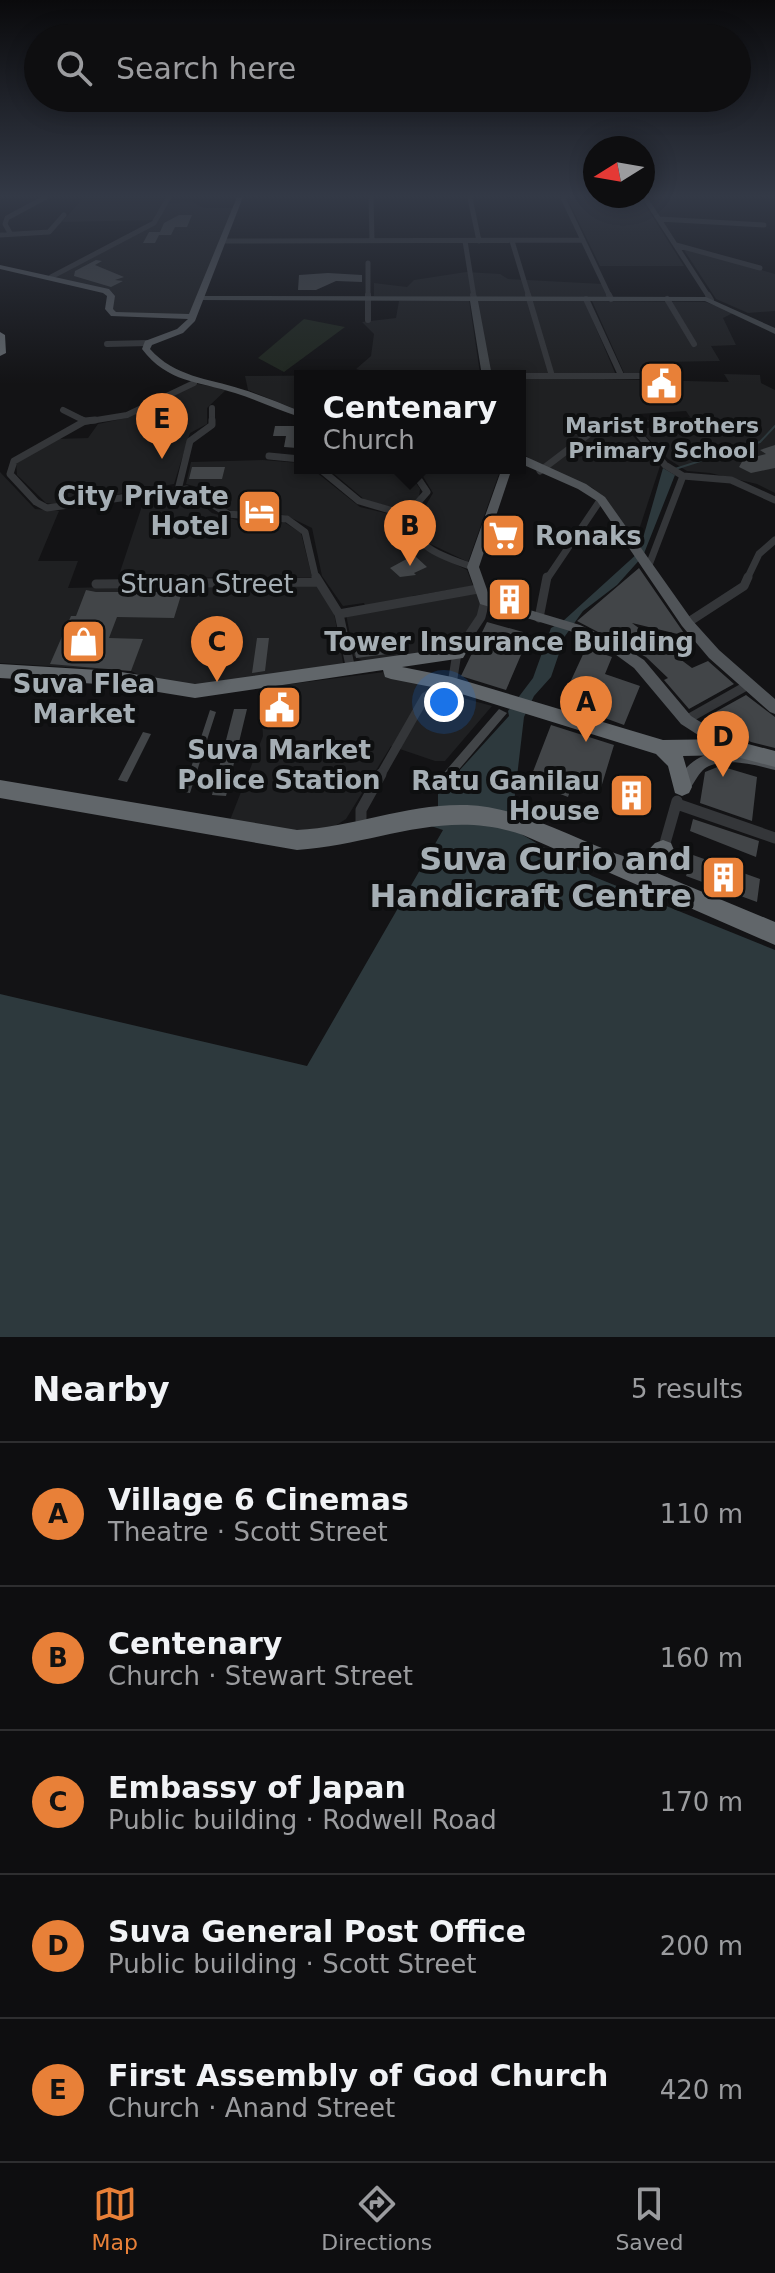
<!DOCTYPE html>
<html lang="en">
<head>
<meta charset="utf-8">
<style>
	body { margin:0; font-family:"DejaVu Sans",sans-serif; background:#1c1c1e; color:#f1f3f6 }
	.compass { position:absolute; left:583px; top:136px; width:72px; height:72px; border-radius:50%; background:#0e0e10; box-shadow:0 4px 20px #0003; rotate:259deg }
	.you { position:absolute; left:444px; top:702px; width:28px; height:28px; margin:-20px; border:6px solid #fff; border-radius:50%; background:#1a73e8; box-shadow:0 0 0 12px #1a73e833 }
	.badge { display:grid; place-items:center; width:52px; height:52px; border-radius:50%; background:#e88038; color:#111; font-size:26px; font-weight:700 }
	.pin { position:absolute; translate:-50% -66px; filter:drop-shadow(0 2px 4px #0008) }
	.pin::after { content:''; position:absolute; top:42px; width:28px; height:24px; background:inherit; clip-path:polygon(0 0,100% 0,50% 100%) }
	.popup { position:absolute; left:294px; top:370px; width:232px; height:104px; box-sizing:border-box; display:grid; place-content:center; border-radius:0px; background:#0e0e10; filter:drop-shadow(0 2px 6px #0005); font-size:26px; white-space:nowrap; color:#9b9c9f }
	.popup b { font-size:30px; color:#f1f3f6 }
	.popup::after { content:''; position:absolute; left:50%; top:100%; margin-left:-16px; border:16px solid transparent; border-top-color:#0e0e10 }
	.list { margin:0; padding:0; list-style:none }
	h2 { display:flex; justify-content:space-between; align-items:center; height:104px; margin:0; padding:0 32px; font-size:34px }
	h2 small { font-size:26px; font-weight:400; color:#9b9c9f }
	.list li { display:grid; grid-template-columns:52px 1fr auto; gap:24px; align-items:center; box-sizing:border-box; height:144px; padding:0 32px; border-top:2px solid #2e2e30 }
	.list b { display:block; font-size:30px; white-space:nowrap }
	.list p { margin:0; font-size:26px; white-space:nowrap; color:#9b9c9f }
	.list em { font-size:26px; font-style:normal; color:#9b9c9f }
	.icon { flex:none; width:44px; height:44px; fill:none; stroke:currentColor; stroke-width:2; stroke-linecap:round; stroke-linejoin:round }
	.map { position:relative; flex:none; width:775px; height:1337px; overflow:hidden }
	.search { position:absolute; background:#0e0e10; box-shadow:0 4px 20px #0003; left:24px; right:24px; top:24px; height:88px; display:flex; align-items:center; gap:20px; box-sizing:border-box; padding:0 28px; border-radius:44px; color:#9b9c9f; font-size:30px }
	.sheet { height:824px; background:#0e0e10 }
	nav { display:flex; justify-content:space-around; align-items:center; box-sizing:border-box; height:112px; border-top:2px solid #2e2e30; background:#0e0e10; font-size:22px; color:#9b9c9f }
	nav a { display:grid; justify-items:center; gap:4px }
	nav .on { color:#e88038 }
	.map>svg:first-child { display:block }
</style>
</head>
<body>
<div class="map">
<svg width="775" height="1337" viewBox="0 0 775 1337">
	<rect width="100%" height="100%" fill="#131315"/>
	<path fill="#1f2022" d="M84,197H167L155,220L62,222Z
		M504,197L642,200L684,266H600L568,200L592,199Z
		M193,202L204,208H233L193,314L121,315L111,310L113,295L53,277L155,223L166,203Z
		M682,247L775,274V311L748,313L716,299Z
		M466,272L500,274L508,279L603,284L609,298L374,296V283L407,287L414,280Z
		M477,299L584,300L616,375L490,376Z
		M469,300L480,373H369L356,369L371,356L374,334L362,322L396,318L399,301Z
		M592,301L705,302L735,312L723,318L736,345L711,346L720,361L661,362L662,375L624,373Z
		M724,374L760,375L761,383L775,390V493L757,484L710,473L687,471L668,459L640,430L690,417L686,411L638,414L650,421L626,428L660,466L636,539L593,488L538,465L520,451V377L729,382Z
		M245,376L364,375V376H300V411L248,390Z
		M192,383L227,389L207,408V424L190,433L174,484L59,505L46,503L17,475L16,462L55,439L88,438L98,424L126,418Z
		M263,460L300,463V468H311L360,507L402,517L400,530L410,542L467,570L473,586L412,596L414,599L477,591L483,602L481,612L454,652L363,661L354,656L346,614L367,610L364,603L343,606L322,576L312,528L285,515L240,513L220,507L201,488L186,484L191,462Z
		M327,468H406L420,489L419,498L405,511L365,500Z
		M418,468H501L468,562L418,538L411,517L426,505L433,493Z
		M0,472L35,509L59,511L38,561H78L68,588L314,582L323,592L334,613L344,668L183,688L153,682L131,671L0,663Z
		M186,491L212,513L240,521L284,522L301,533L312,577L118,578L145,497Z
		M392,671L441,692L492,706L445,761H435L391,746L346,819L335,826L302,832L230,820L263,736L260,688Z"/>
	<path fill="#202720" d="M304,319L345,327L284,372L258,358Z"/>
	<path fill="#2d393d" d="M663,468L675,475L643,556L617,585L583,611L565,636L551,677L534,696L524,717L511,828L592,876L775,950V1337H0V994L307,1066L443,830L431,826L438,806V794L509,716L508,711L533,678L551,628L562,622L639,552Z"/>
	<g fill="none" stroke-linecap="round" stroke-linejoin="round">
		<path stroke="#2d393d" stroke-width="2" d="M675,469L760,442L775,426"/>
	</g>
	<path fill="#424548" d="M179,215H192L187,227H175L171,235H159L155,243H143L149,232H160L164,223Z
		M96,260L102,261L95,265L124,277L115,280L123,281L111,287L74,276L75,271Z
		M328,273L362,275V282L336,281L316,290H298L299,275Z
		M275,426H297V448L284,447L286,436H273Z
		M775,445V468L751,473L739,467L743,460L766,454L760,450Z
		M192,467H225L222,479H189Z
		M414,555L427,567L414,573L416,575L400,577L390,568Z
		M639,568L686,636L632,623L692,668L708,661L734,684L689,709L664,680L668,678L646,657L577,621Z
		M86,590L96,592H182L174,618L117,617L109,638L143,639L131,671L50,664L71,616H76Z
		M487,622L530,634L506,690L461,676Z
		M382,637L388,654L356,658L353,642Z
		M257,638H269L265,671L252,673Z
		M586,648L612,657L605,674L640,686L624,725L561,702Z
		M746,695L775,717V748L751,742L708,716Z
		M234,709H247L226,796L212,795Z
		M499,709L507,713L450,780L442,775Z
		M210,710L216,712L190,793L183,792Z
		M551,725L614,745L600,791L573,782L568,797L529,782Z
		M143,732L151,734L127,782L118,780Z
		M720,766L757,777L752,821L700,803L705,772Z
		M620,778L650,789L643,814L612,803Z
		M693,819L759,841L756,857L690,831Z
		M693,855L760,879L757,902L686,876Z"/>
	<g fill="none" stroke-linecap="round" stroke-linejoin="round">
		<path stroke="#343639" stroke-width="5" d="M371,197L372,241
			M470,198L479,241
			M563,198L610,297
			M647,201L709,297
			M659,219L764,225
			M10,233L5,224L7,218L46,197
			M0,235L49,232L64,215
			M223,241L583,240
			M465,241L474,297
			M512,241L529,297
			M676,245L760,268
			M368,263V297
			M51,277L154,223L169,197"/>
		<path stroke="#343639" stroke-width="6" d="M368,295V320
			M473,295L474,298
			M528,295L552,376
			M609,295L611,299
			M708,295L711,300
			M586,299L621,375
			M667,299L694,344
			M107,344L148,343
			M374,376H438
			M489,376H645
			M212,408V422
			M63,410L85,421
			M84,422L127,415L194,383"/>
		<path stroke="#343639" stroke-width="7" d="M82,420L85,421
			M95,420L85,421L14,461L10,474L36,502L47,508L187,489L228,514L287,519L305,532L316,579
			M269,456L300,459
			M319,468L359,501L407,515
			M540,471L594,430L636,431L665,465L683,476
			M683,476L731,480L775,500
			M178,490L190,441L212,425V420
			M407,515C411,547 446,558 473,567
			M407,515L427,492L411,468
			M649,565L683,476
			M547,579L601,499
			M747,579L759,554L775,540"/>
		<path stroke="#343639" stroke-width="9" d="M316,577L339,614L351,670
			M96,584L317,582
			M339,614L478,589
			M539,618L547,577
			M687,623L744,586L748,577
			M452,684L457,653L481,617L485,601
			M686,720L748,685
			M380,776L425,697L449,683"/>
		<path stroke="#343639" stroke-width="11" d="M677,804L775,838
			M361,821V810L381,774
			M663,850L677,801"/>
		<path fill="#424649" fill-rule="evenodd" d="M202,296L706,297L775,328V334L705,301H478L492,376H482L470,301L199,300L198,298Z"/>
		<path fill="#505458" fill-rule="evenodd" d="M237,197H243L195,321L183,333L152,345L150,349C175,377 207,378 241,389C261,395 280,403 300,411V417C278,410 257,400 235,393C198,381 168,383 142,349L145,341L177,329L188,319L111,316L105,309L107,296L103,293L0,269V265L109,289L115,296L113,309L116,312L189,314Z
			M520,454L586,484L605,497L692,620L719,650L775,699V714L770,712L709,658L682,626L597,501L578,489L526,466L520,462Z
			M502,468H512L479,567L490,598L580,625L618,643L644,660L691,716L734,743L737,747L735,751L775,758V770C756,765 729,758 709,766C694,772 694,797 676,792L674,787C685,765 697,754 723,751L681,724L634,668L608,649L570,631L480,604L467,567Z"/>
		<path fill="#61666a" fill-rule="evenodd" d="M0,332L5,335L6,353L0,356Z
			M457,647L466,653L463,658L402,667L452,677L663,740L729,739L775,751V767L729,755L683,756L692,787L689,793L682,796L675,793L668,766L656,754L452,691L391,679L385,677L383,670L195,698L115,685L0,678V664L115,671L195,684Z
			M0,780L297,830C354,827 409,803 467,805C524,807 575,841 629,858L643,856L655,843L663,840L671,843L674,850L657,873L775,922V945L523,835C443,807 377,845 297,850L0,798Z"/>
	</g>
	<linearGradient id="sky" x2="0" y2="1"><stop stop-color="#0a0a0c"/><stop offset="0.51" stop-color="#333946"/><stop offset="1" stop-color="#333946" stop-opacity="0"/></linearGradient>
	<rect width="775" height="384" fill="url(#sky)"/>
	<defs>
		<symbol id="civic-square" viewBox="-11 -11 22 22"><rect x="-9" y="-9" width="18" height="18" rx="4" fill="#e88038" stroke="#0e0f10"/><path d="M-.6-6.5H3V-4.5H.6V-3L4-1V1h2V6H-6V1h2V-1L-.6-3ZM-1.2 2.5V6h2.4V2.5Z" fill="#fff"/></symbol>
		<symbol id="hotel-square" viewBox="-11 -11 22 22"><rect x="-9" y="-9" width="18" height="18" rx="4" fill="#e88038" stroke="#0e0f10"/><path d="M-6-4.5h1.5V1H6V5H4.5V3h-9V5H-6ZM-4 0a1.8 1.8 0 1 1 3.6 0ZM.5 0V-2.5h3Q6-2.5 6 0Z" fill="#fff"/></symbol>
		<symbol id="supermarket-square" viewBox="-11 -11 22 22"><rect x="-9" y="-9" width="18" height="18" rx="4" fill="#e88038" stroke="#0e0f10"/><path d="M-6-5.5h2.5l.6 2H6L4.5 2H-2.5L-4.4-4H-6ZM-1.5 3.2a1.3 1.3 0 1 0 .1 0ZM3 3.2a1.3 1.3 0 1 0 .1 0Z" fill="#fff"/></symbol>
		<symbol id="building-square" viewBox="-11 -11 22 22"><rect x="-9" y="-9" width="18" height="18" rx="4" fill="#e88038" stroke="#0e0f10"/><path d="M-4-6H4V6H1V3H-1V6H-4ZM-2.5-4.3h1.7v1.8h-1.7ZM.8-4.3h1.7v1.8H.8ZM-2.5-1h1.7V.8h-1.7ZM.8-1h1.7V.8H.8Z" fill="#fff"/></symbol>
		<symbol id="shop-square" viewBox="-11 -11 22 22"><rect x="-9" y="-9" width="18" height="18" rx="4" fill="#e88038" stroke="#0e0f10"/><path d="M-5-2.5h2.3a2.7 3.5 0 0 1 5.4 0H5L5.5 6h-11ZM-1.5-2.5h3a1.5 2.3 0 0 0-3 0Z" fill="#fff"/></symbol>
	</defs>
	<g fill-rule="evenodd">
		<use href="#civic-square" x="636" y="358" width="51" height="51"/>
		<use href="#hotel-square" x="234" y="486" width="51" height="51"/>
		<use href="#supermarket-square" x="478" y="510" width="51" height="51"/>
		<use href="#building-square" x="484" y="574" width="51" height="51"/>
		<use href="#shop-square" x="58" y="616" width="51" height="51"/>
		<use href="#civic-square" x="254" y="682" width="51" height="51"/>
		<use href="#building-square" x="606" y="770" width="51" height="51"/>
		<use href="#building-square" x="698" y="852" width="51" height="51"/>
	</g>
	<g text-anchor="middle" stroke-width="8" stroke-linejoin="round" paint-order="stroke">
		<g font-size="22" font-weight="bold" fill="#a5aeb4" stroke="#0e0f10">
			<text x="662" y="433">Marist Brothers<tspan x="662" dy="25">Primary School</tspan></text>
		</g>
		<g font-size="26" font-weight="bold" fill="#a5aeb4" stroke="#0e0f10">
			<text x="229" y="505" text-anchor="end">City Private<tspan x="229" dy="30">Hotel</tspan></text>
			<text x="535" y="545" text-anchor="start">Ronaks</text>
			<text x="509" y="651">Tower Insurance Building</text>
			<text x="84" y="693">Suva Flea<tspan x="84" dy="30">Market</tspan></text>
			<text x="279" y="759">Suva Market<tspan x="279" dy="30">Police Station</tspan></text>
			<text x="600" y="790" text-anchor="end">Ratu Ganilau<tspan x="600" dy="30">House</tspan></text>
		</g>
		<g font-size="26" fill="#a5aeb4" stroke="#0e0f10">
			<text x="207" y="593">Struan Street</text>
		</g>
		<g font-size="32" font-weight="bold" fill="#a5aeb4" stroke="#0e0f10" text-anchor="end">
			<text x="692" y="870">Suva Curio and<tspan x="692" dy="37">Handicraft Centre</tspan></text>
		</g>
	</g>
</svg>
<svg class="compass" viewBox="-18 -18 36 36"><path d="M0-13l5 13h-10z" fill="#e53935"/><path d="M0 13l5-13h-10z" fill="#9b9c9f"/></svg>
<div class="you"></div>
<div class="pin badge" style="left:586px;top:742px">A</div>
<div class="pin badge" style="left:410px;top:566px">B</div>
<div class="popup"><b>Centenary</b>Church</div>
<div class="pin badge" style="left:217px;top:682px">C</div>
<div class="pin badge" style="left:723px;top:777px">D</div>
<div class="pin badge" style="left:162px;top:459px">E</div>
<div class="search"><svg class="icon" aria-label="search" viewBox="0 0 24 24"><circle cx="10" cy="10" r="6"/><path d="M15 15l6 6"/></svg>Search here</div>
</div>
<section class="sheet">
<h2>Nearby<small>5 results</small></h2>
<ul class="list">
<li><span class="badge">A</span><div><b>Village 6 Cinemas</b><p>Theatre · Scott Street</p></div><em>110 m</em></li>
<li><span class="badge">B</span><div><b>Centenary</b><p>Church · Stewart Street</p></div><em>160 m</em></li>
<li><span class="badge">C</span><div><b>Embassy of Japan</b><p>Public building · Rodwell Road</p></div><em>170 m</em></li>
<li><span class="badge">D</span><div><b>Suva General Post Office</b><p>Public building · Scott Street</p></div><em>200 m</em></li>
<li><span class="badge">E</span><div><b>First Assembly of God Church</b><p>Church · Anand Street</p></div><em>420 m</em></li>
</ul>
</section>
<nav>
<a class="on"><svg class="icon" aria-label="map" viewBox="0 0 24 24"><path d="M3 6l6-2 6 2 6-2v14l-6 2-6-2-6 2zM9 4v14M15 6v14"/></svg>Map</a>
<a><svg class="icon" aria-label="directions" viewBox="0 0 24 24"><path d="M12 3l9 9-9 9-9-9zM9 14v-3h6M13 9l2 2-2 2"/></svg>Directions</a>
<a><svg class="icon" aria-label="saved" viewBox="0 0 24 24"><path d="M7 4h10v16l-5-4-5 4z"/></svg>Saved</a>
</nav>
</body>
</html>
